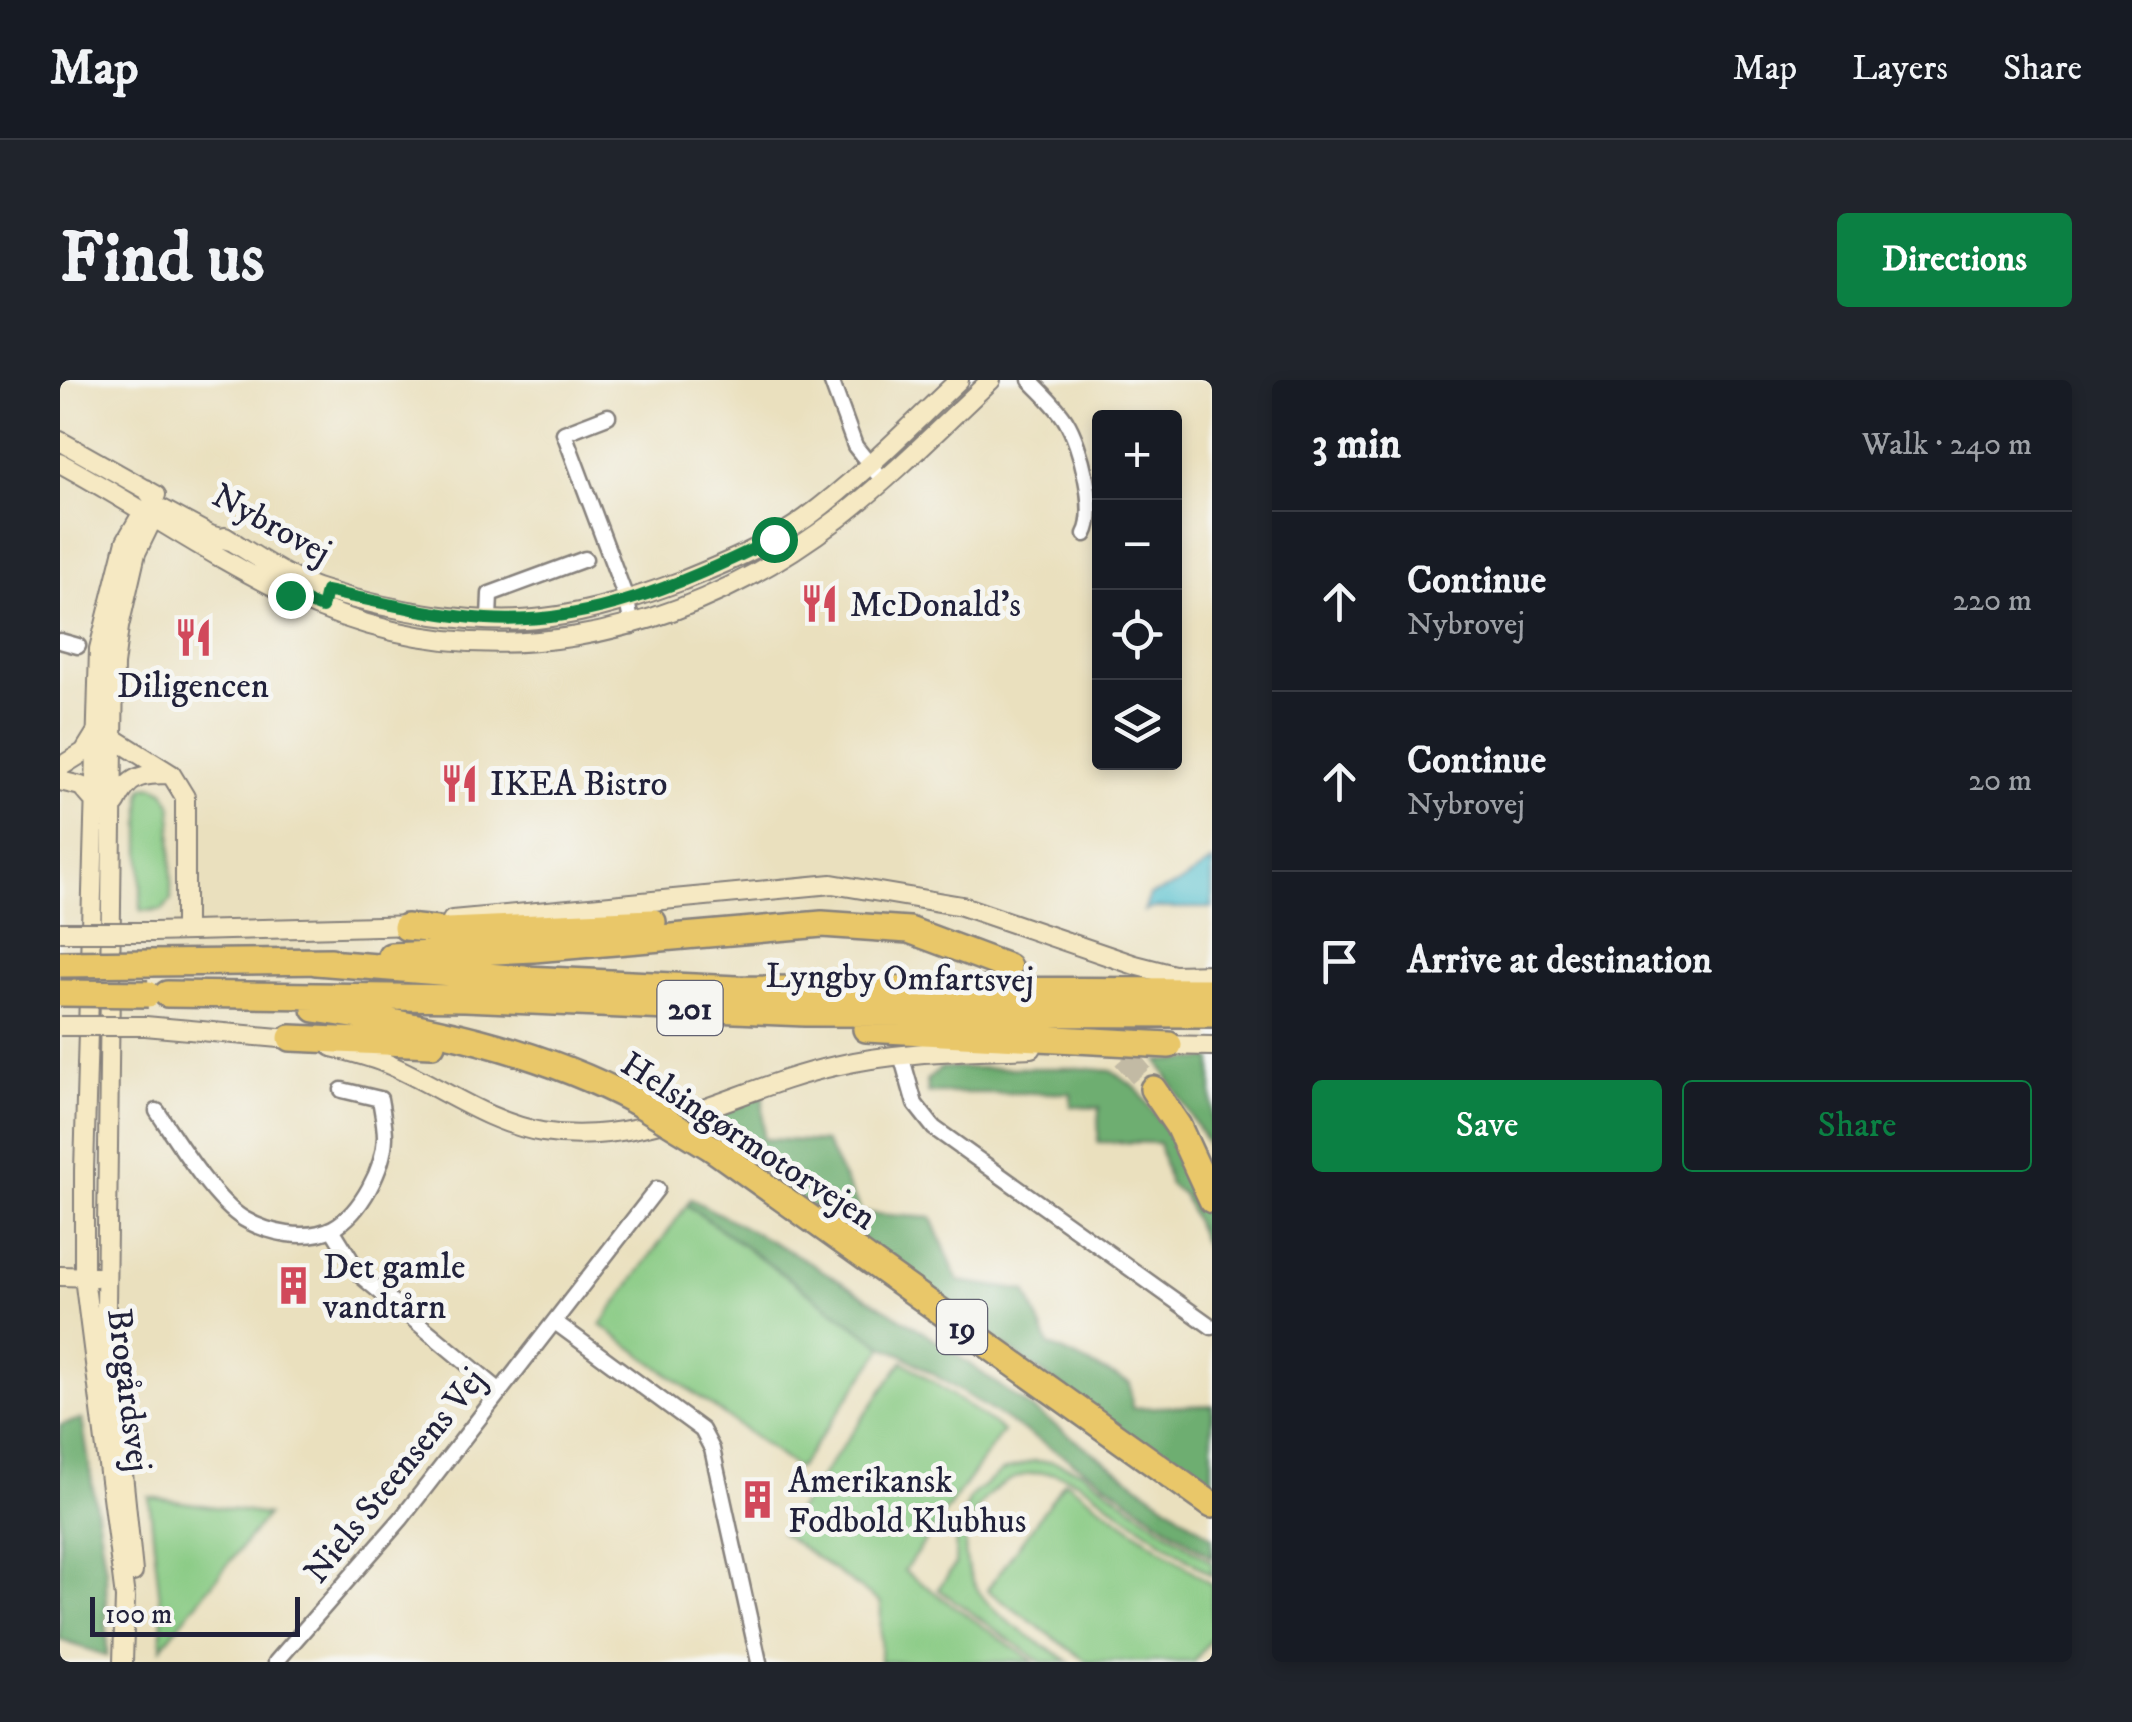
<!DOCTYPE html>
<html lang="en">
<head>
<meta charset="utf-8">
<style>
	body { margin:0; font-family:"IM FELL DW Pica",serif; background:#20242c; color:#f1f3f6 }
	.controls { position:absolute; right:30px; top:30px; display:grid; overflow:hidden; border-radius:10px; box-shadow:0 5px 15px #0003 }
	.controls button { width:90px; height:90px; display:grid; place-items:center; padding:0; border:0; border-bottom:2px solid #363941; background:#171b24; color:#f1f3f6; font:50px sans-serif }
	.scale { position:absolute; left:30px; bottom:25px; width:210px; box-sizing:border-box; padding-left:10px; border:5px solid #22223b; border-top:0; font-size:28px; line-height:35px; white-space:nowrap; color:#22223b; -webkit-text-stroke:8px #f6f6f2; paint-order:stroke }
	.stop { position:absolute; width:30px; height:30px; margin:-22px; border:8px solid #0b8043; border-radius:50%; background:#fff }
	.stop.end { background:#0b8043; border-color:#fff; box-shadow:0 2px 10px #0008 }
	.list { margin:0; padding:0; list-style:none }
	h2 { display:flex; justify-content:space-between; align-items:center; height:130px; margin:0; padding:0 40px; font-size:42px }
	h2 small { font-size:32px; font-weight:400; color:#9ea1a6 }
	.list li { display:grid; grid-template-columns:65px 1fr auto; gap:30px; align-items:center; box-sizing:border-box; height:180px; padding:0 40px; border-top:2px solid #363941 }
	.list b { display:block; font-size:38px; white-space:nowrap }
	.list p { margin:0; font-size:32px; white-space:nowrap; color:#9ea1a6 }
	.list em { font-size:32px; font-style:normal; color:#9ea1a6 }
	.actions { display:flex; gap:20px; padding:30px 40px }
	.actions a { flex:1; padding:22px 0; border:2px solid #0b8043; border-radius:10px; text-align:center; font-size:35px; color:#0b8043 }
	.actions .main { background:#0b8043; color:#fff }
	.icon { flex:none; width:55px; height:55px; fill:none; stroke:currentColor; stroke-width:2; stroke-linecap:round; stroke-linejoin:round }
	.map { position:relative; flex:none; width:1152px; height:1282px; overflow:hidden; border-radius:10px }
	header { display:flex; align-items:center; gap:60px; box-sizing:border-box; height:140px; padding:0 50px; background:#171b24; border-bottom:2px solid #363941 }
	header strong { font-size:48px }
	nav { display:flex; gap:55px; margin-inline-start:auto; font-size:35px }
	.intro { display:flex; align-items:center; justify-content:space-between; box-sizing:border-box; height:240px; padding:0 60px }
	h1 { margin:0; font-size:70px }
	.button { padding:25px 45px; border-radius:10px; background:#0b8043; color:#fff; font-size:35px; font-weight:700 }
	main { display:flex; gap:60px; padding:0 60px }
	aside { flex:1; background:#171b24; border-radius:10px; box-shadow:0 5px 15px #0003 }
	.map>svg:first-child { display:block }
</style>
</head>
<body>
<header>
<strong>Map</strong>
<nav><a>Map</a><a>Layers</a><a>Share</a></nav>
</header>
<div class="intro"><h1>Find us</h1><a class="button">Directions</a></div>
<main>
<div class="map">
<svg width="1152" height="1282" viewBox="0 0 1152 1282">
	<rect width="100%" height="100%" fill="#f6f6f2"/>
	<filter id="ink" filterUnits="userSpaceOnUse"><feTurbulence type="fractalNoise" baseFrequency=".01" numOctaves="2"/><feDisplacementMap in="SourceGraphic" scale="20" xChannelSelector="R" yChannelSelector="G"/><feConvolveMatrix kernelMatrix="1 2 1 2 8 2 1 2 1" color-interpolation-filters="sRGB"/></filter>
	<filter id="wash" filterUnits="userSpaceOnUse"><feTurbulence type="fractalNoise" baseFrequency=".0048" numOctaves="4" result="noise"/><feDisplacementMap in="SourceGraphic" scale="40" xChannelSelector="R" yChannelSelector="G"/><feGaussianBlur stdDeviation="2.25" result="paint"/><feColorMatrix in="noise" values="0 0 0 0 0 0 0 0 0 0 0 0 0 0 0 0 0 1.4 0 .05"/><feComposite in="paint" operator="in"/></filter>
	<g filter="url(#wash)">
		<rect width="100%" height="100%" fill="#eae0be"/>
		<path fill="#88ca83" stroke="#55765f" stroke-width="2.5" d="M93,406L104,411L112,425L111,521L102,530L81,531V415L84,407Z
			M627,825L824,967L738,1089L541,945Z
			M843,981L943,1051L844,1191L974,1282H820L821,1223L721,1153Z
			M973,1081L994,1082L1022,1091L1152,1183V1196C1121,1174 1089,1152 1058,1130C1042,1119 1025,1103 1007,1097C942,1075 881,1145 915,1205C933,1239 979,1261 1009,1282H981L878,1209L895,1185L896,1152L911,1116L942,1091Z
			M1005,1101L1152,1205V1257L1134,1282H1028L927,1210Z
			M89,1117L207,1135L101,1268L102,1238Z"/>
		<path fill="#6eae71" stroke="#486856" stroke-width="2.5" d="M1152,679V772L1098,681Z
			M881,688H1021L1051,691L1076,708L1108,752L1133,803L1152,849V883L1123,814L1109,804L1099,763L1038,762L1039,728L1011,726V713H868L867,700Z
			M703,714V759L765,762L802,833L872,838L898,901L966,911L989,965L1070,1003L1072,1028L1152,1025V1115L639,746Z
			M631,819L737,875L867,954L1152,1157V1178L1039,1098L841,974L824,967L627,825Z
			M22,1039L46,1191L47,1276L0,1260V1045Z"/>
		<path fill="#53bfcd" stroke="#3a7084" stroke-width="2.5" d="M1152,481V528H1094L1084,531L1090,515L1117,505Z"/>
	</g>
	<g filter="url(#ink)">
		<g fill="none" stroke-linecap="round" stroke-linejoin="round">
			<path stroke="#c2baa4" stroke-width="25" stroke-dasharray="25 12" stroke-linecap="butt" d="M948,587L1007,624L1050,659L1093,709"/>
			<defs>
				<path id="street" d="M771,0L795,66L823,101
					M970,0C982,13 997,26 1006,41C1020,63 1038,131 1025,154
					M548,36L504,53L567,221L572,246
					M429,239L430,214L525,179
					M0,261L18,266
					M841,675L855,724L874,748L1152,947
					M97,731C117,761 154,821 184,839C208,853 246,862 273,848C301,833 324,788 325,757C325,745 322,731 320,719L282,710
					M272,849L301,896L440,1011
					M495,942L642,1050L652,1069L699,1282
					M216,1282L341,1139L597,809"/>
				<path id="secondary" d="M0,61L96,115
					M0,83C78,125 151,177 231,215C419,305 618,261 779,138C833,96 881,47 931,0
					M165,157C196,176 231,201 266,211C330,230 418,247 484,238C533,232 578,217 624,200C666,183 709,165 746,138C801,97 849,47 899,0
					M52,357L111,394L125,417V551
					M0,387L24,372L37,351
					M0,401L21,406L36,423
					M56,423C69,395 82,394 111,394
					M392,540L772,504L902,526L1075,585L1114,595L1152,594
					M93,552L357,545
					M85,646L242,660
					M1098,665L1152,666
					M272,667C291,672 312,677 330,685C381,707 426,742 482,752C585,769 678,707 775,686C839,671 906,671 972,668
					M0,896L36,897
					M73,1192L46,927L54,285L59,247L76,173L96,132L95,121L86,109
					M63,1282L65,1218L24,897V790L39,269L66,161L80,137L92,129H102L150,155L174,162"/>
				<path id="highway" d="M346,547L387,551L593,542
					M331,576L474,569L762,544L849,550L948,587
					M256,582L465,599L677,609L1152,611
					M91,583L271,581
					M107,614L405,618L745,633L1152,634
					M255,629C366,646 476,668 575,721
					M806,649L1109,665
					M231,658L372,664
					M1093,709L1118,746L1152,820
					M652,768L1152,1125"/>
			</defs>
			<use href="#street" stroke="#86817c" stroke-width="19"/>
			<use href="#secondary" stroke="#86817c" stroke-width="22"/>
			<use href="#highway" stroke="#86817c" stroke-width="30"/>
			<use href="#street" stroke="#fff" stroke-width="14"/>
			<use href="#secondary" stroke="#f6e9c3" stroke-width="18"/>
			<use href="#highway" stroke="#e9c769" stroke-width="25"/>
			<defs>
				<path id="secondary-bridge" d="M0,552H93
					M0,646H85"/>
				<path id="highway-bridge" d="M0,584L91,583
					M0,613L88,614
					M575,721L652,768"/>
			</defs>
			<use href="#secondary-bridge" stroke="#86817c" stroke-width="22" stroke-linecap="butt"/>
			<use href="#highway-bridge" stroke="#86817c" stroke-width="30" stroke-linecap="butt"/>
			<use href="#secondary-bridge" stroke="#f6e9c3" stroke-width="18"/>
			<use href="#highway-bridge" stroke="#e9c769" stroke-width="25"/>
		</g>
	</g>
	<g fill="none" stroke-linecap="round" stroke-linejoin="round" filter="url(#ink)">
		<path stroke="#0b8043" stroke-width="12" d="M230,215L262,228L266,211C320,222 371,235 426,239C527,246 625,203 714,159"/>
	</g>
	<defs>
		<symbol id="restaurant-bare" viewBox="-9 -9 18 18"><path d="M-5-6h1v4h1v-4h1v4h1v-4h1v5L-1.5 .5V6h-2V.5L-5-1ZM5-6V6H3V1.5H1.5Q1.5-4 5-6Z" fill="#d1495b" stroke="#f6f6f2" stroke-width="2.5" paint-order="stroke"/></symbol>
		<symbol id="building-bare" viewBox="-9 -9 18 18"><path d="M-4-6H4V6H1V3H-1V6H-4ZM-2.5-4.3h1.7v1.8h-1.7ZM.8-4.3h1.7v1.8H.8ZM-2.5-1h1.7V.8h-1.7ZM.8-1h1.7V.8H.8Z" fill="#d1495b" stroke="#f6f6f2" stroke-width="2.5" paint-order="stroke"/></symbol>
	</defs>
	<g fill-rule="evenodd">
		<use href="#restaurant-bare" x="732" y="196" width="55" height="55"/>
		<use href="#restaurant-bare" x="106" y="230" width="55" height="55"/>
		<use href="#restaurant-bare" x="372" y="376" width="55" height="55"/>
		<use href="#building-bare" x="206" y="878" width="55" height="55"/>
		<use href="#building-bare" x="670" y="1092" width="55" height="55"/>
	</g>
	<g text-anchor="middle" stroke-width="10" stroke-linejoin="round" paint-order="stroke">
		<g fill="#f6f6f2" stroke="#626272" stroke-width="2.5">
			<rect x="597.5" y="601" width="65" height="54" rx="8"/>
			<rect x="877" y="920" width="50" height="54" rx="8"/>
		</g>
		<g font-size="32" font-weight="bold" fill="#22223b">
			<text x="630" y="639">201</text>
			<text x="902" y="958">19</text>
		</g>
		<g font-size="35" fill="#22223b" stroke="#f6f6f2">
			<text transform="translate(212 143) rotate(29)" y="12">Nybrovej</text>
			<text transform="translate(840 597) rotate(1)" y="12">Lyngby Omfartsvej</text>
			<text transform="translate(689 760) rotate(33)" y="12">Helsingørmotorvejen</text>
			<text transform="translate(70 1010) rotate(83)" y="12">Brogårdsvej</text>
			<text transform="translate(334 1095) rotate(-51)" y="12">Niels Steensens Vej</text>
		</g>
		<g font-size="35" fill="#22223b" stroke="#f6f6f2" text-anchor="start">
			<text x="790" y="236">McDonald's</text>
			<text x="133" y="317" text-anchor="middle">Diligencen</text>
			<text x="430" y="415">IKEA Bistro</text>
			<text x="263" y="898">Det gamle<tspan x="263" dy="40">vandtårn</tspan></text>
			<text x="728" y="1112">Amerikansk<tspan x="728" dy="40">Fodbold Klubhus</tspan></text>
		</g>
	</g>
</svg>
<div class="controls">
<button>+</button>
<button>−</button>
<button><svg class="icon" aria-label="locate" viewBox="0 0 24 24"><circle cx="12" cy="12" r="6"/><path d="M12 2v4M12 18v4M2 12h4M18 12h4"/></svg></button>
<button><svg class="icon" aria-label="layers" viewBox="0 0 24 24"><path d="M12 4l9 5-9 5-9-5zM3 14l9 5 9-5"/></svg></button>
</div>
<div class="scale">100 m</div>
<div class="stop" style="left:714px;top:159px"></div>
<div class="stop end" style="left:230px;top:215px"></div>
</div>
<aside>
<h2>3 min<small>Walk · 240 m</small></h2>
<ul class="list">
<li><svg class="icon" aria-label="ahead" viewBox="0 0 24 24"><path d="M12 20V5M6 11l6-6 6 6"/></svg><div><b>Continue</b><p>Nybrovej</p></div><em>220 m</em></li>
<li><svg class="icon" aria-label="ahead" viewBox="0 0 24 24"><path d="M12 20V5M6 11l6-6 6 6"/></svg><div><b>Continue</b><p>Nybrovej</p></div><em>20 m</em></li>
<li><svg class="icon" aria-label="arrive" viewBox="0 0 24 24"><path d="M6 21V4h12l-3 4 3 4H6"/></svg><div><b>Arrive at destination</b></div></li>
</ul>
<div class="actions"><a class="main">Save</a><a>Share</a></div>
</aside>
</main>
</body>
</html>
